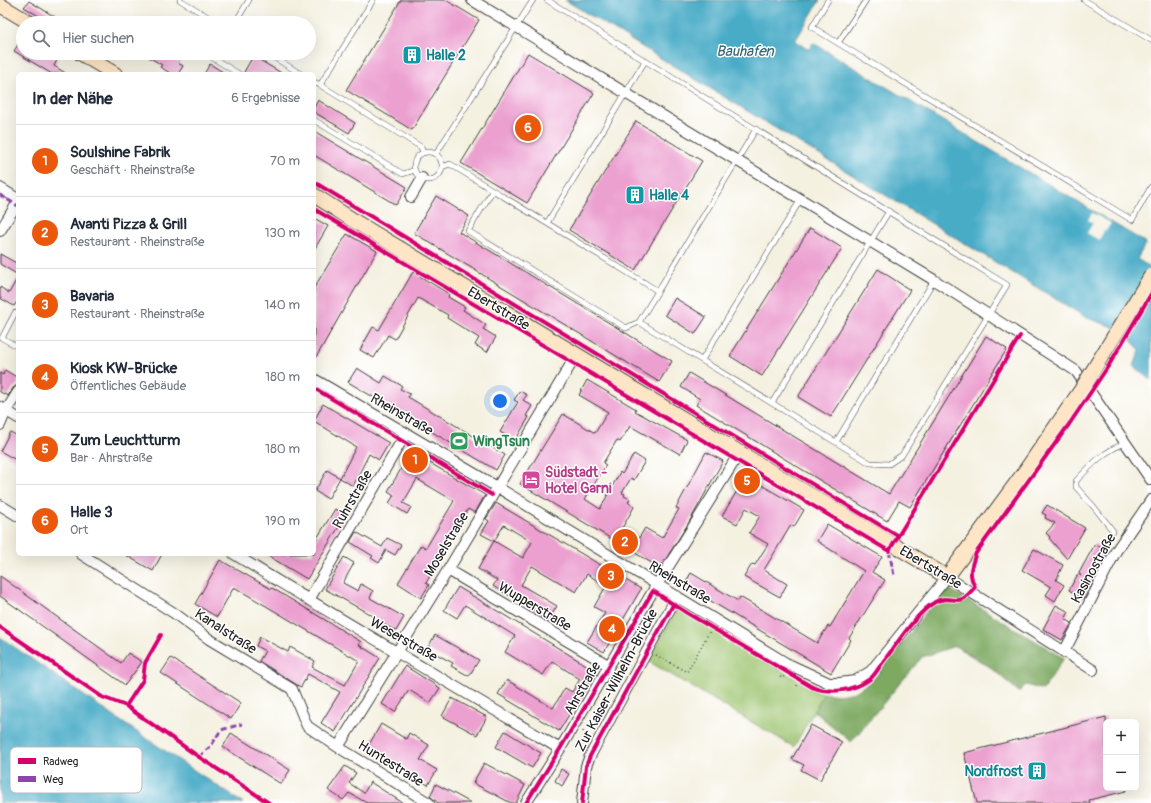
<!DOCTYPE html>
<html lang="de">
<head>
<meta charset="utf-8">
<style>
	body { margin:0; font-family:Pangolin,sans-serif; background:#f2f2f3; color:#1f2937 }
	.controls { position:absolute; right:12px; bottom:12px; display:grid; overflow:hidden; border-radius:6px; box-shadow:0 4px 16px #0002 }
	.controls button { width:36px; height:36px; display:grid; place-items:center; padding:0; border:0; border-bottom:1px solid #e0e1e3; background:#fff; color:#1f2937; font:20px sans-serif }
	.you { position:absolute; left:500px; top:401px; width:14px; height:14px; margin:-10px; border:3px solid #fff; border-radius:50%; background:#1a73e8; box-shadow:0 0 0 6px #1a73e833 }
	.badge { display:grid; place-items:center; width:26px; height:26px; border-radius:50%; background:#ea580c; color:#fff; font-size:13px; font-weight:700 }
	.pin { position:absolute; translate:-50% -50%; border:2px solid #fff; box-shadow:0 1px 4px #0006 }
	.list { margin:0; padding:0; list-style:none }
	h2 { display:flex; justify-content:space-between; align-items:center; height:52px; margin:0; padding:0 16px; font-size:17px }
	h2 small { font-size:13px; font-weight:400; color:#747a83 }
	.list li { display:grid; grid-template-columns:26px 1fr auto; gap:12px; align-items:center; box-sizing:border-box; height:72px; padding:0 16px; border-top:1px solid #e0e1e3 }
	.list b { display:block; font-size:15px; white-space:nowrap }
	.list p { margin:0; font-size:13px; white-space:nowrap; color:#747a83 }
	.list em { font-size:13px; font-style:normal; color:#747a83 }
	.icon { flex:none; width:22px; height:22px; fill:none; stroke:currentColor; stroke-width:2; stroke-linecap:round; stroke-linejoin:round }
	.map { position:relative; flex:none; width:1151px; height:803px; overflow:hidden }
	.search { position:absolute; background:#fff; box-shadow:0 4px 16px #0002; left:16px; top:16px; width:300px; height:44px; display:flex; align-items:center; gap:10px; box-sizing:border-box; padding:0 14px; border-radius:22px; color:#747a83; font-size:15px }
	.panel { position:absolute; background:#fff; box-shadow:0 4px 16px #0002; left:16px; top:72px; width:300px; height:484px; border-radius:6px }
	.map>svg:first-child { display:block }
</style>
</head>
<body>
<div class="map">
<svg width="1151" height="803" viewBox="0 0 1151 803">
	<rect width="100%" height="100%" fill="#fff"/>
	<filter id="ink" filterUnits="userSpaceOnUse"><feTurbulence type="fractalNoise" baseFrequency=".025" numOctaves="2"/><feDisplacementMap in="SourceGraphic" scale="8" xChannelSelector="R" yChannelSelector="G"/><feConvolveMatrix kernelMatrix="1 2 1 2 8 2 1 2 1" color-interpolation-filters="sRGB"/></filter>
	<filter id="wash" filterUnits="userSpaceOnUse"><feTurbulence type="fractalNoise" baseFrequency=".012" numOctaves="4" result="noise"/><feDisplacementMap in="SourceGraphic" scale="16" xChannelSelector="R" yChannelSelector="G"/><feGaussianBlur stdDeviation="0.9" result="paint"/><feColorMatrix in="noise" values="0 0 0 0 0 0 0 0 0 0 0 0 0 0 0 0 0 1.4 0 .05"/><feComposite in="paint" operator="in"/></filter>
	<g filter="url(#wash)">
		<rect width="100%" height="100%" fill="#f4f1e1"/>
		<path fill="#9cc36d" stroke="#5c7044" d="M678,606L815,691L824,693L794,747L648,661Z"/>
		<path fill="#7da960" stroke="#4c623e" d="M944,586L1064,658L1043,690L1026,685L1019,692L990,667L955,646L922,657L851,742L814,711L824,693L839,695L855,692L873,680L921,619Z"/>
		<path fill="#48acc7" stroke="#326472" d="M565,0H820L795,41L809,50L813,43L1146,243L1137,259L1151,268V380L1134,366L1140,350L1127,336L1111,326L1087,318Z
			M0,637L122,722L243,803H0Z"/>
		<path fill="#f4f1e1" d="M1092,213L1111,223L1106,231L1105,229L1099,240L1087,233L1093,223L1088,220Z"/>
		<g id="blocks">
			<path fill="#eca0d0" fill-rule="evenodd" d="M401,0H446L479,20L412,130L346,90Z
				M29,1L65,23H50L24,7Z
				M23,37V53H44L57,60L54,66L67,74H52L14,51Z
				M142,53H184L178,63L183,66L178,74H172L160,67L162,65Z
				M528,53L594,93L527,203L461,163Z
				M253,56L283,74H243Z
				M210,64L226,74H204Z
				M318,100L355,123L349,133L314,112V108Z
				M636,121L702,161L635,270L569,230Z
				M314,131L407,187L396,205L314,155Z
				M436,196L469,216L459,232L672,361L659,382L414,233Z
				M314,218L328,226L314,250Z
				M810,228L842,248L762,376L730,356Z
				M347,234L377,251L314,361V288Z
				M0,254L18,264V275L0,264Z
				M878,269L910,290L831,417L798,397Z
				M413,272L449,294L448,297L465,307L463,310L486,325L483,329L496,337L487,352L475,345L479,338L447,318L448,315L418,298L395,339L388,335L374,358L360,350L373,327L379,330Z
				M18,277V300L14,306L0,298V287L9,293Z
				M675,298L706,317L695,334L665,315Z
				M986,336L1007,349L910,507L899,501L887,521L696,405L700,399L681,387L689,373L889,494Z
				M357,368L381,383L385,376L402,386L400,389L410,394L408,397L505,455L496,470L348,382Z
				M5,370L18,378V384L13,388L8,396L0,392V373L3,375Z
				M587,380L636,409L635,411L687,440L680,454L630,426L620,442L617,440L603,463L606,465L585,499L600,509L620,472L622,474L634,454L645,461L634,480L631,478L622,493L625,494L624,496L630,499L628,502L634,507L622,528L639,538L645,528L662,538L679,509L676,508L706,452L723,461L688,524L660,568L520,484L563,414L595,433L608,412L579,395Z
				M520,391L527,395L523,400L532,406L526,416L529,417L515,441L500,432L518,402L514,400Z
				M323,404L389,443L379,460L369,454L353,486L340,478L356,447L314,421Z
				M10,432L18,436V461L0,451Z
				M411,452L485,495L475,513L468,509L426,583L429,585L421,598L398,583L421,545L426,548L454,501L417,479L403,503L411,507L407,514L389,503L394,495L388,491Z
				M327,470L340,478L328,499L315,491Z
				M746,476L804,510L794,527L791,525L764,570L787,584L780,597L744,577L752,564L755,565L768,544L749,533L760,516L746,508L737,524L722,516Z
				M496,503L641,589L604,652L587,642L605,613L594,607L606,586L587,574L576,592L532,566L521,585L557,606L549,619L493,586L497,580L478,569L494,541L481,534L489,521L486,519ZM504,525L532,542L523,558L494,541Z
				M1047,505L1085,528L1067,559L1049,538L1050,537L1046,533L1055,523L1045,518L1046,515L1042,513Z
				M335,509L346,515L307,579L265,554H314V543Z
				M827,524L882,557L872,572L885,580L849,638L851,640L831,673L684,585L691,573L738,601L740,597L817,643L828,626L830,627L864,571L817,541Z
				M356,532L382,547L387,538L401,545L395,555L386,550L379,563L371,558L373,556L350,542Z
				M1095,544L1108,552L1084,599L1069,590L1078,574L1081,576L1079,573Z
				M1034,549L1063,565L1056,580L1064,585L1055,601L1046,595L1051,587L1022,570Z
				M124,554H162L153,571Z
				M344,557L354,563L343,583L358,591L361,584L373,591L370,598L404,617L396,631L372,618L373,616L325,589Z
				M220,560L271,589L272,588L345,632L361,642L359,645L380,658L335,732L321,723L340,692L308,674L301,687L297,685L259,661L265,651L256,646L260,637L288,652L290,647L315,661L312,667L345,685L359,661L234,587L217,617L195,604Z
				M0,576L121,663L128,653L142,662L125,685L0,596Z
				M458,587L596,671L559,731L498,694L507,680L553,708L565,688L572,692L580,679L552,661L543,675L505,652L515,636L465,605L457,618L444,610Z
				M1056,605L1069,612L1065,619L1072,623L1062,640L1043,629Z
				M435,635L479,660L469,676L451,666L453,663L427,649Z
				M171,658L241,703L231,719L161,673Z
				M405,666L440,688L430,703L409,690L395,712L382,704Z
				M452,698L487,717L477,735L442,716Z
				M1106,717V788H1125L1126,791L1089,800L1090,803H977L964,753Z
				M381,724L406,739L409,733L429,745L420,760L437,770L428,785L367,748Z
				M811,725L842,742L820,780L801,770L804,765L792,759Z
				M505,731L541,753L532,768L496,747Z
				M231,733L290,770L281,784L223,747Z
				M484,763L525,785L516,803H511L473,783Z
				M345,766L356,773L349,783L364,793L370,782L403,803H367L349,793L343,800L328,790Z
				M561,769L569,774L562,786L555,781Z
				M436,784L451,792L471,803H438L430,796Z"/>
		</g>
	</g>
	<g filter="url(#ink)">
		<use href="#blocks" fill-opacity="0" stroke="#3c3c3a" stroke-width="1"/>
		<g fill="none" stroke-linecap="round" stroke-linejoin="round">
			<defs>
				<path id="lane" d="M180,0L218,23
					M828,0L812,27L838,43
					M866,0L838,43L1132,220L1151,187
					M1084,0L1151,40
					M235,23L249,0
					M216,53L213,58L239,74
					M267,53L301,74
					M314,82L320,85L373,0
					M320,85L421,147L423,153
					M314,120L403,174L415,170
					M414 166a14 14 0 1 1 28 0a14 14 0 1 1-28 0Z
					M436,154L533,0
					M442,167L450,164L658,291L639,322L870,463L889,464L902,455L1007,285L547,0
					M493,190L468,231L626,328L639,322
					M547,223L645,61
					M658,291L756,129
					M15,313L2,338L18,347
					M702,360L801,199
					M772,403L889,211
					M836,442L934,280
					M1113,531L1094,507L1076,487V481C1091,465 1105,450 1126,443"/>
				<path id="street" d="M472,0L934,280L1076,371L1151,480
					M0,188L18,199
					M411,197L422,178
					M0,231L18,202
					M314,379L497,487L786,663L829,683H840L855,681L871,671L947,577L1093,670
					M0,407L18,418
					M0,425L6,411L18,392
					M0,505L18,516
					M81,554L174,613L209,639L292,689L307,726L338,747L429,803
					M234,554C342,621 452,684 560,749
					M448,570L608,665
					M309,600L406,433
					M1064,652L1116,551L1151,500
					M338,747L448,570L577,354
					M526,803L560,749L653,591L740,452
					M582,803L586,766L590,756L677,596"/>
				<path id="secondary" d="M0,5L30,23
					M80,53L115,74
					M314,195L356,222L947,577L1023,474"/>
			</defs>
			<use href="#lane" stroke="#3c3c3a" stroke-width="6"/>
			<use href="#street" stroke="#3c3c3a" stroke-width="12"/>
			<use href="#secondary" stroke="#3c3c3a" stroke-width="16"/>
			<path stroke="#3c3c3a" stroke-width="1.5" stroke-dasharray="1 3" stroke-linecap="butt" d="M656,655L687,672L711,629
				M780,677L783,678L785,674
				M797,686L800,680
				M583,731L586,743"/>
			<use href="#lane" stroke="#fff" stroke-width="5"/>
			<use href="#street" stroke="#fff" stroke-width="10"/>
			<use href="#secondary" stroke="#fee5c5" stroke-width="14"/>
			<defs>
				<path id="secondary-bridge" d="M1023,474L1081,390L1151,276"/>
			</defs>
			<use href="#secondary-bridge" stroke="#3c3c3a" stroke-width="16" stroke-linecap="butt"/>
			<use href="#secondary-bridge" stroke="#fee5c5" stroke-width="14"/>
			<path stroke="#8e44ad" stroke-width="3" stroke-dasharray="6 3" stroke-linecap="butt" d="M0,195L18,206
				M889,551L894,575
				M199,757L211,746L221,730L242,724"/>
			<defs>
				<path id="cycleway" d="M314,182L898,536
					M314,209L889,551L1020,336
					M314,388L492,495
					M0,627L102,697L126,706L199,757L269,803
					M126,706L143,680L145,663L161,635
					M526,803L560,749L653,591L687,613L812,687C832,694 853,691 870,679C875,675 879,667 883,662C897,644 916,613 935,602C946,595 955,603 962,599C967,597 971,591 975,587C968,573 971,567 976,553L1070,423L1109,365L1151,294
					M582,803L586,766L590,756L673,605"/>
			</defs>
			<use href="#cycleway" stroke="#fff" stroke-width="6"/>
			<use href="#cycleway" stroke="#d6006c" stroke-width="4"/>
		</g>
	</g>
	<defs>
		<symbol id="building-square" viewBox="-11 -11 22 22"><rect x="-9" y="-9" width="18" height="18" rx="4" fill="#0f9aa8" stroke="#fff"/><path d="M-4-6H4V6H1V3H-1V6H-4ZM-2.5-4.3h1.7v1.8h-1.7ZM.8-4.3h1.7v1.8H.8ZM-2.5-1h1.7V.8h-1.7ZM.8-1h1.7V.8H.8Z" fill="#fff"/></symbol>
		<symbol id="stadium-square" viewBox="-11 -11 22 22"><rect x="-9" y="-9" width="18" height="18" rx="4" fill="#2e9e5b" stroke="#fff"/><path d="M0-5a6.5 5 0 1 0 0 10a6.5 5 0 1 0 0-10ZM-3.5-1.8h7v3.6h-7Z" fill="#fff"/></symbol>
		<symbol id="hotel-square" viewBox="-11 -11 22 22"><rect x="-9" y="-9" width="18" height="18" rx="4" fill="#d1479c" stroke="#fff"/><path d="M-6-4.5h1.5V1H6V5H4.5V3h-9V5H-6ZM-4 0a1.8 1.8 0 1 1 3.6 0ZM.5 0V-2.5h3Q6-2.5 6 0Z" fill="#fff"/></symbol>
	</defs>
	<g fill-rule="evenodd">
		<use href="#building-square" x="401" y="44" width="22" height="22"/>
		<use href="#building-square" x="624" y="184" width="22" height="22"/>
		<use href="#stadium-square" x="448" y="430" width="22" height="22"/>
		<use href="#hotel-square" x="520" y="469" width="22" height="22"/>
		<use href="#building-square" x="1026" y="760" width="22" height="22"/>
	</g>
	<g text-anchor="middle" stroke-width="3" stroke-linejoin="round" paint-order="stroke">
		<g font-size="14" font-weight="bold" fill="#0d838f" stroke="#fff" text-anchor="start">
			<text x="426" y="60">Halle 2</text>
			<text x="649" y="200">Halle 4</text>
			<text x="1023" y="776" text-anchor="end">Nordfrost</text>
		</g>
		<g font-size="14" fill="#1c1c1c" stroke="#fff">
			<text transform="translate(499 308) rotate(31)" y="5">Ebertstraße</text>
			<text transform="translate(402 414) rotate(30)" y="5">Rheinstraße</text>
			<text transform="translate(352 499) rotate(-60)" y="5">Ruhrstraße</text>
			<text transform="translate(446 544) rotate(-59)" y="5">Moselstraße</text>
			<text transform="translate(931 567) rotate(31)" y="5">Ebertstraße</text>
			<text transform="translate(1093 568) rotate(-61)" y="5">Kasinostraße</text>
			<text transform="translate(680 582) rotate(31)" y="5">Rheinstraße</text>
			<text transform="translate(535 606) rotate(31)" y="5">Wupperstraße</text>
			<text transform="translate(226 631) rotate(33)" y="5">Kanalstraße</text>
			<text transform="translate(404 639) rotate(30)" y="5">Weserstraße</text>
			<text transform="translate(616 680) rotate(-62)" y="5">Zur Kaiser-Wilhelm-Brücke</text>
			<text transform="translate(582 688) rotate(-60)" y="5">Ahrstraße</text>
			<text transform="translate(391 763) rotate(32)" y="5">Huntestraße</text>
		</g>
		<g font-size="14" font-weight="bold" fill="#27864d" stroke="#fff" text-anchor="start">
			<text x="473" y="446">WingTsun</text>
		</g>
		<g font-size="14" font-weight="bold" fill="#b23c85" stroke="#fff" text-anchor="start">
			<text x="545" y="477">Südstadt -<tspan x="545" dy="16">Hotel Garni</tspan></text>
		</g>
		<g font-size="15" font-style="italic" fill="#326472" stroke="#fff">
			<text x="745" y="56">Bauhafen</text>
		</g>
	</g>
	<rect x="10" y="747" width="132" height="46" rx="6" fill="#fff" stroke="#bbb" stroke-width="1"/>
	<rect x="18" y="758" width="18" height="6" fill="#d6006c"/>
	<rect x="18" y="776" width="18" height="6" fill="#8e44ad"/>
	<g font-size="11" fill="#1c1c1c">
		<text x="43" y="765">Radweg</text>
		<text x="43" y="783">Weg</text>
	</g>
</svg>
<div class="controls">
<button>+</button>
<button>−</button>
</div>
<div class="you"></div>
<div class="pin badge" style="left:415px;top:460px">1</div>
<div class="pin badge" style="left:625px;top:542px">2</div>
<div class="pin badge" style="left:611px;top:576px">3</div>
<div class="pin badge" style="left:612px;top:629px">4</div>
<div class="pin badge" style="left:747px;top:481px">5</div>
<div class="pin badge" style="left:528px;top:128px">6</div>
<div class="search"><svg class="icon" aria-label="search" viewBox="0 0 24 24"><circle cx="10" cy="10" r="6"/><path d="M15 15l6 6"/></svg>Hier suchen</div>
<section class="panel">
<h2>In der Nähe<small>6 Ergebnisse</small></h2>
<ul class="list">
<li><span class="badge">1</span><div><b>Soulshine Fabrik</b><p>Geschäft · Rheinstraße</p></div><em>70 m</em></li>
<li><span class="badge">2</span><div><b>Avanti Pizza &amp; Grill</b><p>Restaurant · Rheinstraße</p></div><em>130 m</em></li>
<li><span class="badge">3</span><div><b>Bavaria</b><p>Restaurant · Rheinstraße</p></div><em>140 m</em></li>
<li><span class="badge">4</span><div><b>Kiosk KW-Brücke</b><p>Öffentliches Gebäude</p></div><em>180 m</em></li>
<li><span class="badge">5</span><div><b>Zum Leuchtturm</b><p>Bar · Ahrstraße</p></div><em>180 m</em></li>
<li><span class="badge">6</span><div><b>Halle 3</b><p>Ort</p></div><em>190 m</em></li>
</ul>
</section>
</div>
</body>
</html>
